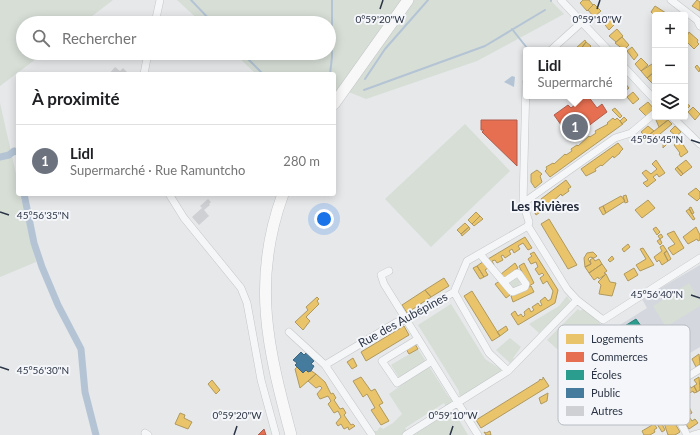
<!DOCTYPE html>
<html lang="fr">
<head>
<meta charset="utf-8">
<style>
	body { margin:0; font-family:Lato,sans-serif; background:#f2f2f2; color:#202124 }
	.controls { position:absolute; right:12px; top:12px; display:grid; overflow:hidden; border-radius:4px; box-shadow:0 2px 10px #0003 }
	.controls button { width:36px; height:36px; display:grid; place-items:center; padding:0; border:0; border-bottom:1px solid #e0e0e0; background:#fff; color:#202124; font:20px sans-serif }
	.you { position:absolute; left:324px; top:219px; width:14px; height:14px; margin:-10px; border:3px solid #fff; border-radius:50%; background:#1a73e8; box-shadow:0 0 0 6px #1a73e833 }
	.badge { display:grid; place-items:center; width:26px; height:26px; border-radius:50%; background:#6c737f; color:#fff; font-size:13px; font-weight:700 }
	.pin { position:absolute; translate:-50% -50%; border:2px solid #fff; box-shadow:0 1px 4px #0006 }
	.popup { position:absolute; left:523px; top:47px; width:104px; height:52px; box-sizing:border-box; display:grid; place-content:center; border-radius:4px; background:#fff; filter:drop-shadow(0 1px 3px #0005); font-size:13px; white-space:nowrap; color:#757577 }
	.popup b { font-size:15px; color:#202124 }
	.popup::after { content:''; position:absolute; left:50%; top:100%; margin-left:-8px; border:8px solid transparent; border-top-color:#fff }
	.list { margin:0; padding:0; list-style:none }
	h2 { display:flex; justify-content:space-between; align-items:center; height:52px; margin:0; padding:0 16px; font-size:17px }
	h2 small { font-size:13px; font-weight:400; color:#757577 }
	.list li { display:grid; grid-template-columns:26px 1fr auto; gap:12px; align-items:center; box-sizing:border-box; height:72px; padding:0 16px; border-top:1px solid #e0e0e0 }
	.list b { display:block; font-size:15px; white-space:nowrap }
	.list p { margin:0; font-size:13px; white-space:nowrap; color:#757577 }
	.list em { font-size:13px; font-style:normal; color:#757577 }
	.icon { flex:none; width:22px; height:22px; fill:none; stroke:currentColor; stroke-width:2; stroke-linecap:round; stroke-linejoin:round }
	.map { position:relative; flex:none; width:700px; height:435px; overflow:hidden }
	.search { position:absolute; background:#fff; box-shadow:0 2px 10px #0003; left:16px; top:16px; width:320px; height:44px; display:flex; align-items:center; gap:10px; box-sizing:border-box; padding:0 14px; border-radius:22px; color:#757577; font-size:15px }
	.panel { position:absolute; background:#fff; box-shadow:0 2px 10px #0003; left:16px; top:72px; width:320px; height:124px; border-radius:4px }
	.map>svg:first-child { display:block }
</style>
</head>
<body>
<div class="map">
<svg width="700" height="435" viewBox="0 0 700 435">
	<rect width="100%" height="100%" fill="#e6e8ea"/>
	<path fill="#d4d7dd" d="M700,265V347L612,399L569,357L647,308L642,299Z"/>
	<path fill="#d6ded6" d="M0,0H113L83,23H23V53H44L0,86Z
		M177,0H550L564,14L477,61L366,99L339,88L334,95V74H256L234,53H329V23H202Z
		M0,103L18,183V194H20L36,262L0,277Z
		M465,124L510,171L431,247L385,199Z
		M510 283a5 5 0 1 1 10 0a5 5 0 1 1-10 0Z
		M689,283L700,301V306L666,327L653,306Z
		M567,296L571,302L539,333L529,324L559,306Z
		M451,304L485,359L502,370L497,378L462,400L459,394V391L418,325Z
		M578,309L580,311L583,309L597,320L608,333L574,354L569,349L562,346L557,349L547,340Z
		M510,338L521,347L513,358L514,359L510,363L496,350Z
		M418,349L448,396L456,404L447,409L444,403L405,428L409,433L406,435H376L373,431H377L380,427L383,429L393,423L402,414L389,394L403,384L391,365Z
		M453,410L468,435H412Z"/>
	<path fill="#b4c4d5" d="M512,76L515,77L514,87L504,82Z"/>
	<path fill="#e9c46a" stroke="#b0995f" d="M583,0H589L593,5L587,11L580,3Z
		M697,0L700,2V11L692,6Z
		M594,4L601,11L594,17L588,10Z
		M655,6L666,13L664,15L655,16L651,12Z
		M609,15L616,23L609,30L602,21Z
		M617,29L623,36L616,42L609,36Z
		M689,32L698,40L697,42L699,44L694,49L685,40Z
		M622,37L629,45L624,50L615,43Z
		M585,40L586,42L580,50H578L576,48Z
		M586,42L591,46L587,50H580Z
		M632,47L638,55L634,60L627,51Z
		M641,58L648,65L641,71L635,64Z
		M652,64L655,68L654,72L647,78L641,71Z
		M697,65L700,69L699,72L695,67Z
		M653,73L655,81L652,83L647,78Z
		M624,82L629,88L624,92Z
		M633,92L639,99L633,104L627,97Z
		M648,102L654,109L646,116L639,109Z
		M685,102L690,106L685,111Z
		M693,107L700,114L695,120L688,112Z
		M615,108L622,116L620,118L612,110Z
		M624,117L627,120L622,124L620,121Z
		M659,117H665L668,120L659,127L656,120Z
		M613,118L615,120L617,118L623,124L550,177L545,171L547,169L546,167L553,163L554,164L565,154L566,155L572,151L571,149L577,145L578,146L589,136L590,137L596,133L595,131L608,124L607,123Z
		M668,120L672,124L648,144L644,139Z
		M648,126L654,131L646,137L641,132Z
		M675,126L681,132L676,136L670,131Z
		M668,138L670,141L663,148V143Z
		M680,140L688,152L681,157L679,154L680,153L674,145Z
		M618,143L623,149L620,152V153L614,158L613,156L602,166L601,165L595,169L596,171L586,176L581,169Z
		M656,160L665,173L659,177L657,174L653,177L656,180L647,187L643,183L648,180L642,173L646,170L651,174L657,169L652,164Z
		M686,160L692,167L683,174L677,167Z
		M677,167L683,174L681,176L675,169Z
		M537,170L542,174L540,176L542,182L535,188L531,182V174Z
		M566,180L571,187L568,189L569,191L562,196L561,194L550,204L549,203L546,205L541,199Z
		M696,188L700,192V198L697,201L688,194Z
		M626,195L628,202L625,203L623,196Z
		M621,196L625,201L606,213L603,206Z
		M648,200L655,208L642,218L635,210Z
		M543,204L546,208L536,215L534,211Z
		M603,206L606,213L603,215L599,208Z
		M691,207L694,213L692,214L689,208Z
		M689,209L695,219L693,220L686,211Z
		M476,212L480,216L472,224L468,220Z
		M480,216L483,219L474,226L472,224Z
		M549,219L577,265L568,269L541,224Z
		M465,223L469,227L461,234L457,230Z
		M469,227L470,229L462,236L461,234Z
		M656,227L660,232L657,235L653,229Z
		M696,227L700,235V240L698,241L697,239L688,244L683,237Z
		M674,231L684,248L673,255L668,248L675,244L667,234Z
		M661,234L663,237L660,239L658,236Z
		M525,237L532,248L528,250L523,243L518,246L520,249L514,253L512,249L509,251L511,254L505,258L503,255L501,256L503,260L497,263L495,260L492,261L494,265L492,266L488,259Z
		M660,239L662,243L660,245L657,241Z
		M628,244L630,247L624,252L622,249Z
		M663,245L667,251L664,253L668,261L662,265L659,260L657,262L654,257L662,251L660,247Z
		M643,248L654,265L640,271L636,265L646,259L640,249Z
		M667,251L671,259L668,261L664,253Z
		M534,252L558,290L555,303L518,325L511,314L515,311L518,316L521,314L523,317L525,315L524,312L529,308L531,312L534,310L532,307L538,303L540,306L542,305L540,301L545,297L548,301L551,299L553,291L547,281L543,284L540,278L544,275L542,273L539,275L535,269L538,267L536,262L531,264L528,259L532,256L530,254Z
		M593,252L597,256L594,258L590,257L588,259L591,264L585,267L584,258L587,253Z
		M612,256L614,259L610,262L608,260Z
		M593,258L595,261L599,259L602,264L589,273L585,267L591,264L590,260Z
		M484,261L488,268L485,270L488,275L484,277L477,266Z
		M515,263L518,268L504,278L501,274Z
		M524,263L534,283L529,286L519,266Z
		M602,264L607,271L604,273L606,274L599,279L598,277L594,280L589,273Z
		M477,266L484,277L480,279L473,268Z
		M634,268L638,275L628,281L624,274Z
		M606,274L610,282L616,283L612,296L599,294L601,285L598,282Z
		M444,278L449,286L431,297L425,290Z
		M500,281L510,295L506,298L495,284Z
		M531,286L534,292L513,302L511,296Z
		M425,290L431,297L407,313L402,305Z
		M472,291L500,336L492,341L464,296Z
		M317,297L319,299L317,301L319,304L306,317L310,321L303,330L295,322L308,310L306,307Z
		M404,326L409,335L366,361L361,352Z
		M506,326L508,330L500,336L497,332Z
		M415,344L418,349L409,354L406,349Z
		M699,354L700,364L696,367L692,359Z
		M353,358L357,366L352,369L347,362Z
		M297,367L303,373L306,370L308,372L310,370L316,374L300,388L295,369Z
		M678,368L682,375L674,378L671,373Z
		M671,373L674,378L667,384L663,377Z
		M316,374L325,382L331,394L333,393L336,398L334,400L340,409L343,408L346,413L344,415L351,425L353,424L355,426L349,430L348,427L344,429L341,424L338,426L336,423L341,417L338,411L334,413L328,404L331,401L328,396L320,399L317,394L322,388L320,386L316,388L308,381Z
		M361,377L371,391L375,389L383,403L379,405L389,421L381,425L371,410L375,408L367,394L363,397L353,381Z
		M543,377L549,386L481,428L476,420L539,381L540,379L541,380L543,379Z
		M663,377L667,384L663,387L659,380Z
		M699,377L700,390L697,392L694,386L697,384L694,380Z
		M653,378L656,382L653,384L656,390L650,394L644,387L652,382L650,379Z
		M212,380L220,390L216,394L208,384Z
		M688,383L691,388L694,386L697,392L694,393L693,391L688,394L683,386Z
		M680,388L683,395L674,400L670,394Z
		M656,390L662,400L657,403L655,401L653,402L650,394Z
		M548,393L547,401L541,404L539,398Z
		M635,393L640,402L632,405L633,407L628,410L623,402Z
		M686,401L689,407L679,412L676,406Z
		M689,407L692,413L688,415L690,418L684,421L679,412Z
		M180,413L185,415L184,418L192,422L188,429L175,424Z
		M655,414L660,422L658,424L653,415Z
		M661,416L663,421L660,422L658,417Z
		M690,418L692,421L695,419L698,423L689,429L684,421Z
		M669,420H673L680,432L675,435H668L664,423Z
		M661,422L665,430L662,432L657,424Z
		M654,424L657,428L654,430L655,432L650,435H644L642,431Z
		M490,431L491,435H486L484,432L486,433Z"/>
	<path fill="#e76f51" stroke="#af5d4d" d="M586,96H588L597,108L602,104L607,112L571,139L554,115L568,105L571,108Z
		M481,120H517V166L482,132L484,130H481Z
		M264,429L266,435H258Z"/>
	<path fill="#2a9d8f" stroke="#2a7e79" d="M636,319L641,326L630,332L640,349L643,347L641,345L645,337H653L658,344L654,352H646L644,350L641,351L646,359L641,363L620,329Z
		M620,329L641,363L638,364L621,338L611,344L607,337Z
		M607,337L611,344L583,361L579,354Z
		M611,344L612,346L587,361L586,360Z
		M634,363L635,370L632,380L626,377L628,373L627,371L629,369L628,365Z"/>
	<path fill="#457b9d" stroke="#3d6683" d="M301,352L304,355L306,353L314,361L311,364L314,366L311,371L308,372L306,370L303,373L295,365L297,363L293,360Z"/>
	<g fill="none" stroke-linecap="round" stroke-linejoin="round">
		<path stroke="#b4c4d5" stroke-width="2" d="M191,0L213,23
			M551,0V1
			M512,29L527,48L532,50
			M242,53L263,74
			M330,74L332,57V0
			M365,79L385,49L428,0
			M364,90L485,46L545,10"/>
		<path stroke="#b4c4d5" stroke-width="7" d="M0,157L9,155L14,151L18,152
			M24,194L34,243L42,267L58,305L81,349L85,392L96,435"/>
	</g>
	<path fill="#ced0d3" d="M130,53H140L136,58Z
		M115,67L120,71L123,68L129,74H109Z
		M208,199L211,202L209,204L210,205L204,210L209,216L199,225L192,217L202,208L200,206Z"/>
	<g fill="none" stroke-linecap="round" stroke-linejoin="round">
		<defs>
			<path id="minor" d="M561,0L608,50
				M671,0L697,20L700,26
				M155,23L160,0
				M551,50L582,22
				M624,67L655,100
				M144,74L148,53
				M526,83L523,203L529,222L528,226L567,289L577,300L603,320L700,258
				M672,117L700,144
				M169,194L184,218L241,288L247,303L261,380L276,435
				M523,203L615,138L631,133L655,113
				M480,254L511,291L513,292L525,287L526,284L519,274L517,273L504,282
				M389,271L381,275L384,284L478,435
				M454,292L489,353L508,371
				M289,332L325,365L372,435
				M418,339L382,361L397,383L432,361
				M325,365L397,322L406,320L454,292L467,261L528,226
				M145,433L148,435
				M406,435L508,371L577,300
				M687,435L664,391L700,369
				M693,435L700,433"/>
			<path id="primary" d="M334,104L408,0
				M283,194C251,281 268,349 291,435"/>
		</defs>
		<use href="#minor" stroke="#c4c6c8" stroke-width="8"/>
		<use href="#primary" stroke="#c2c5c8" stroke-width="12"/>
		<use href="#minor" stroke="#f5f6f7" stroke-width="7"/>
		<use href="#primary" stroke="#f8f8f8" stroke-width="11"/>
	</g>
	<path fill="none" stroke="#2b3445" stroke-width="1.5" d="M380,9L383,0M597,9L600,0M691,140L700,143M0,212L9,215M691,295L700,298M0,367L9,370M234,435L237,426M450,435L453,426"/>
	<g text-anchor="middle" stroke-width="4" stroke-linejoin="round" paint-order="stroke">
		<g font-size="12" fill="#2b3445" stroke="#f4f6f9">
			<text transform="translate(403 320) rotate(-29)" y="4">Rue des Aubépines</text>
		</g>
		<g font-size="13" font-weight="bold" fill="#1d2536" stroke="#f4f6f9">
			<text x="545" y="211">Les Rivières</text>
		</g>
	</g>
	<rect x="558" y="325" width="132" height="100" rx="6" fill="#f4f6f9" stroke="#b8bcc3" stroke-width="1"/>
	<rect x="566" y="334" width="18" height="10" fill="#e9c46a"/>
	<rect x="566" y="352" width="18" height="10" fill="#e76f51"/>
	<rect x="566" y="370" width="18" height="10" fill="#2a9d8f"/>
	<rect x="566" y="388" width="18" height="10" fill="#457b9d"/>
	<rect x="566" y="406" width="18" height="10" fill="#ced0d3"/>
	<g font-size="11" fill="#2b3445">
		<text x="591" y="343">Logements</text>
		<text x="591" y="361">Commerces</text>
		<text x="591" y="379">Écoles</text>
		<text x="591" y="397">Public</text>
		<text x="591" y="415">Autres</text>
	</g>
	<g font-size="10" text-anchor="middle" fill="#2b3445" stroke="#f4f6f9" stroke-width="4" stroke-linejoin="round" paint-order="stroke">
		<text x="380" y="23">0°59'20"W</text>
		<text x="597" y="23">0°59'10"W</text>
		<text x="657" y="143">45°56'45"N</text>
		<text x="43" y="219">45°56'35"N</text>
		<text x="657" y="298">45°56'40"N</text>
		<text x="43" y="374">45°56'30"N</text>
		<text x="237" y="419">0°59'20"W</text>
		<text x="453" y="419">0°59'10"W</text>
	</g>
</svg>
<div class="controls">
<button>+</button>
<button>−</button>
<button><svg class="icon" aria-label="layers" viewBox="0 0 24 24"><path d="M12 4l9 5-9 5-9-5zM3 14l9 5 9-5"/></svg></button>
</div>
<div class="you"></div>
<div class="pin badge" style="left:575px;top:127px">1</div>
<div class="popup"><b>Lidl</b>Supermarché</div>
<div class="search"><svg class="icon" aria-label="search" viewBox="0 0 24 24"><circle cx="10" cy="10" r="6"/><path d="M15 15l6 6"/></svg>Rechercher</div>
<section class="panel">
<h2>À proximité<small></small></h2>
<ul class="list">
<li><span class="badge">1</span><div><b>Lidl</b><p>Supermarché · Rue Ramuntcho</p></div><em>280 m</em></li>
</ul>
</section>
</div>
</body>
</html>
